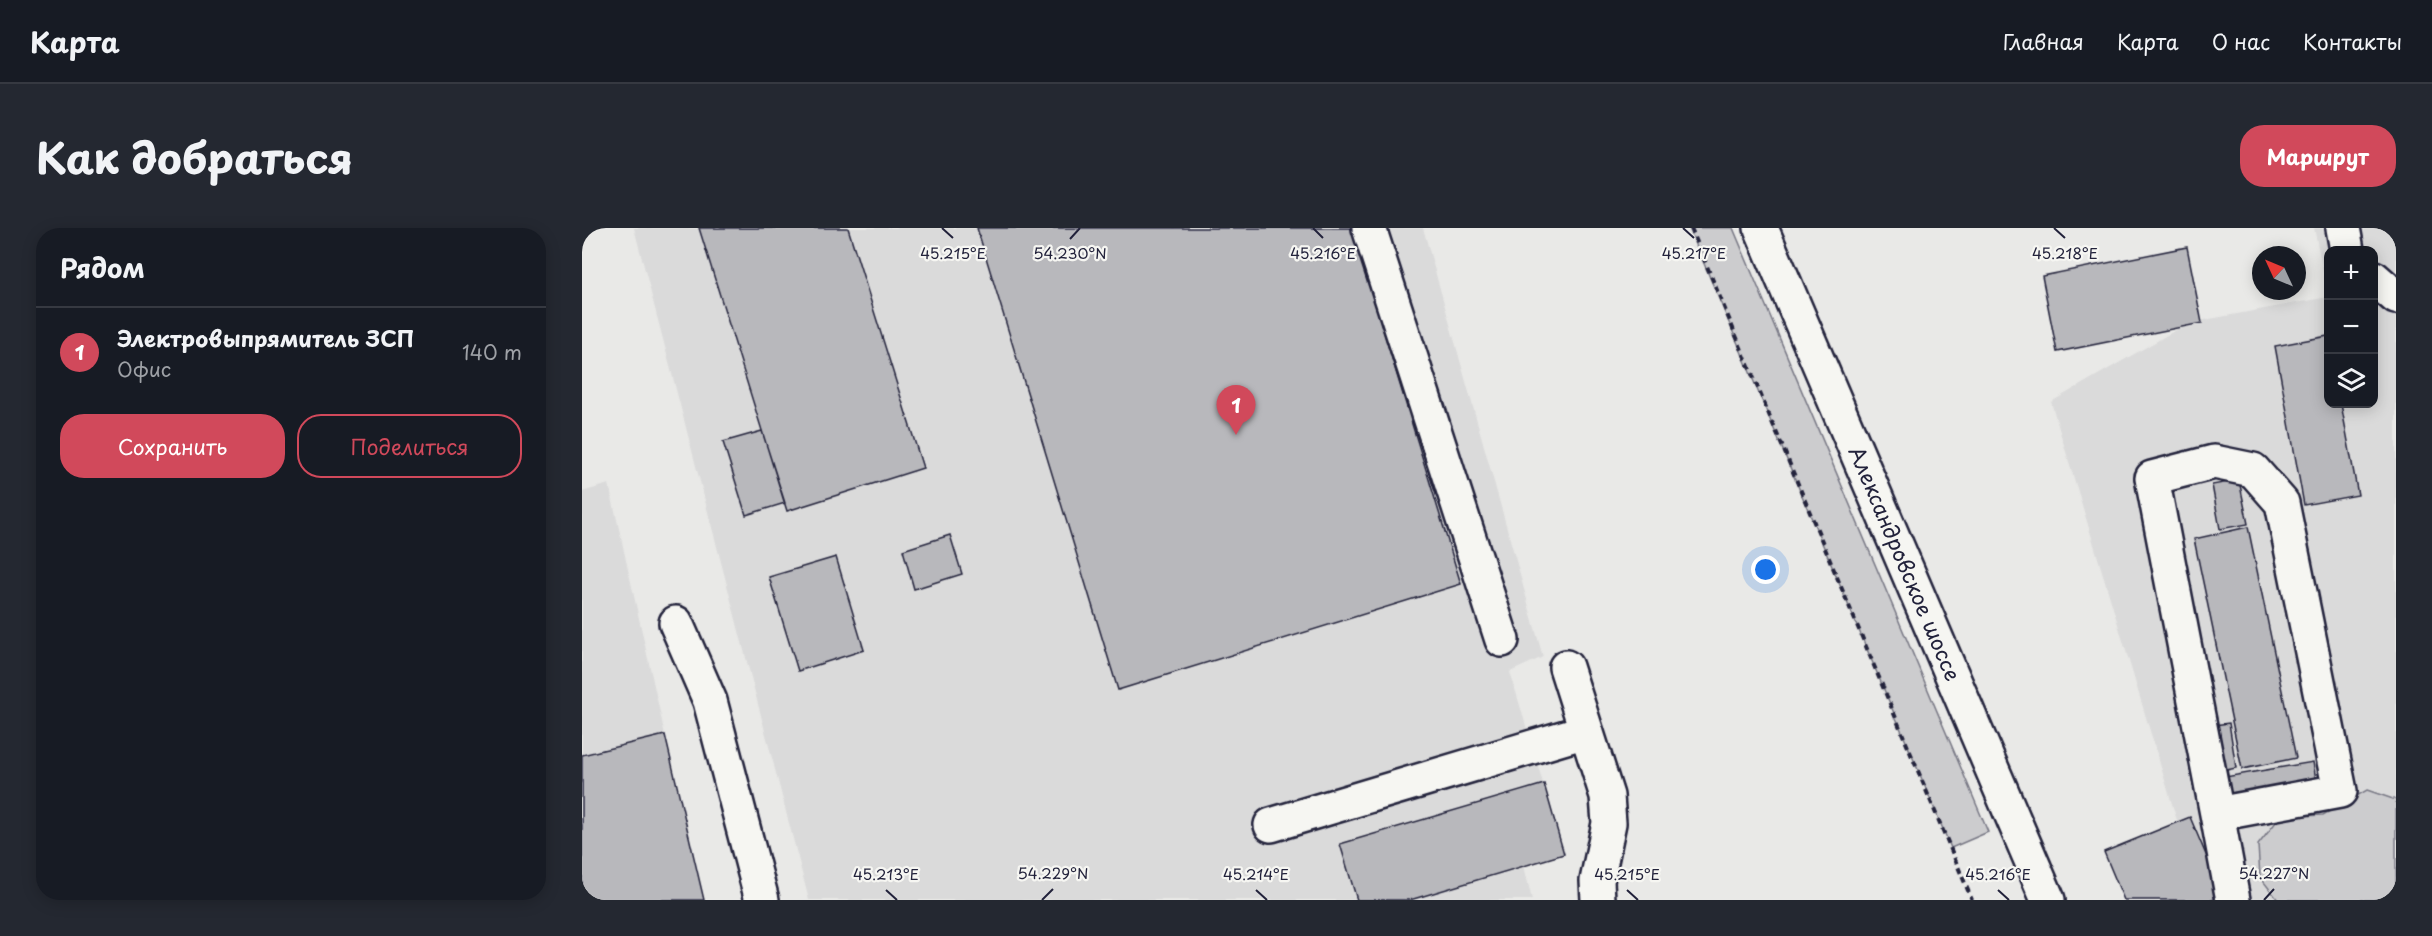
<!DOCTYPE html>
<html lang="ru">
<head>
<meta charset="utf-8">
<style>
	body { margin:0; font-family:"Playpen Sans",sans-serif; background:#242831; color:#f1f3f6 }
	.controls { position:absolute; right:18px; top:18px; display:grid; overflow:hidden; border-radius:12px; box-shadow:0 3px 15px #0003 }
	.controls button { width:54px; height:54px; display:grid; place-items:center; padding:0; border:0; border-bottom:2px solid #363941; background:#171b24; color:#f1f3f6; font:30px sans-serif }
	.compass { position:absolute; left:1670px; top:18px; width:54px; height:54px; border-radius:50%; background:#171b24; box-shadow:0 3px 15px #0003; rotate:314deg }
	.you { position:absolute; left:1184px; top:342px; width:21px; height:21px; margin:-15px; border:4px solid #fff; border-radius:50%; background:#1a73e8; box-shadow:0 0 0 9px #1a73e833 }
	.badge { display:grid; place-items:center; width:39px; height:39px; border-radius:50%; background:#d1495b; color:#fff; font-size:20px; font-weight:700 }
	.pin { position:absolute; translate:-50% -50px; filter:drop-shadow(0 2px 3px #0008) }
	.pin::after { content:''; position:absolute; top:32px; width:21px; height:18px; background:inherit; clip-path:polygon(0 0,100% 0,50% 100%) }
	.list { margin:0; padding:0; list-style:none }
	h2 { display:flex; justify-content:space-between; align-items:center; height:78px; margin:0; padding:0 24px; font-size:26px }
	h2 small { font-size:20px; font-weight:400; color:#9ea1a6 }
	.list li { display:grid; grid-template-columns:39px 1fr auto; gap:18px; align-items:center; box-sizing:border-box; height:90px; padding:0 24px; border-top:2px solid #363941 }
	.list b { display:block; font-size:22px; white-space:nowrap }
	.list p { margin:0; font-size:20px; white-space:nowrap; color:#9ea1a6 }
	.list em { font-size:20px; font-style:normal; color:#9ea1a6 }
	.actions { display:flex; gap:12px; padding:18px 24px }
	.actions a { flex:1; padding:14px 0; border:2px solid #d1495b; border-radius:24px; text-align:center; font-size:21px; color:#d1495b }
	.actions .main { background:#d1495b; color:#fff }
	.icon { flex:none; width:33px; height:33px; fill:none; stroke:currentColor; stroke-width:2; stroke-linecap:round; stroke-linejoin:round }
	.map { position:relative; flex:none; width:1814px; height:672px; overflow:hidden; border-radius:24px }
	header { display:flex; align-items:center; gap:36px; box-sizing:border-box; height:84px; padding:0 30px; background:#171b24; border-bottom:2px solid #363941 }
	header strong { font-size:28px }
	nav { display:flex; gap:33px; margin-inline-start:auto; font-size:21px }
	.intro { display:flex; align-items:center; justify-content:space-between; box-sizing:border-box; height:144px; padding:0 36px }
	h1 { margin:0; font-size:42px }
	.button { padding:15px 27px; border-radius:24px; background:#d1495b; color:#fff; font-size:21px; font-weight:700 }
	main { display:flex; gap:36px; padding:0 36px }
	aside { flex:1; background:#171b24; border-radius:24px; box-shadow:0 3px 15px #0003 }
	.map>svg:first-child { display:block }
</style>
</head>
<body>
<header>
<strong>Карта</strong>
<nav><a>Главная</a><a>Карта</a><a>О нас</a><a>Контакты</a></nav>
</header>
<div class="intro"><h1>Как добраться</h1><a class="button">Маршрут</a></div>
<main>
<aside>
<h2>Рядом<small></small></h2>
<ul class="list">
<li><span class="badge">1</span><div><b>Электровыпрямитель ЗСП</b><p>Офис</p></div><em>140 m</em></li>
</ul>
<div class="actions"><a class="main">Сохранить</a><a>Поделиться</a></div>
</aside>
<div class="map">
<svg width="1814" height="672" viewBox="0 0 1814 672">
	<rect width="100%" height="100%" fill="#e9e9e7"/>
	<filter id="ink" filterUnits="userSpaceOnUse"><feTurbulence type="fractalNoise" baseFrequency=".0167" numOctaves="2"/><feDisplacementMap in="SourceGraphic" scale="12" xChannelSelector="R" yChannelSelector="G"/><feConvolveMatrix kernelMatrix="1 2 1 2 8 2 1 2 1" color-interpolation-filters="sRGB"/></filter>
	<g filter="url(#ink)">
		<path fill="#dadada" d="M52,0H841L961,429L928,444L982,626L942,638L950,672H227Z
			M1732,0H1814V672H1619L1469,174L1606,95L1746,69V176H1792V22H1746V67Z
			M27,256L83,507L122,672H0V264Z"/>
		<path fill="#ccccce" stroke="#777784" stroke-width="1.5" d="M1107,0H1151L1406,604L1369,620Z
			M1785,562L1814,572V672H1696L1678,649L1676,617L1698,589L1741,587Z"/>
		<path fill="#b8b8bc" stroke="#22223b" stroke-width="1.5" d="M117,0H266L341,240L205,283Z
			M395,0H770L879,356L536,462Z
			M1605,19L1620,95L1475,124L1460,48Z
			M1746,108V176H1759L1776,267L1722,277L1693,118Z
			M180,203L203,275L164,287L141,214Z
			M1657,252L1666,296L1638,301L1630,257Z
			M1666,299L1714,530L1660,541L1612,311Z
			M368,307L380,346L332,361L321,322Z
			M254,329L282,422L216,443L187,349Z
			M1647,495L1654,540L1640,543L1632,497Z
			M83,507L122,672H0V527Z
			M1731,534L1735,558L1647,573L1643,549Z
			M962,556L982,626L828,672H775L758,616Z
			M1608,589L1643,672H1542L1522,624Z"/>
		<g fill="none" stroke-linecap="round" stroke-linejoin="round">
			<defs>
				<path id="minor" d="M787,0L920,412
					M1761,0L1765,22
					M1792,50L1814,69
					M94,395L128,473L180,672
					M984,439L1025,568L1027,595L1015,653L1016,672
					M1635,586L1758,563L1700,275L1671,242L1632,234L1570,250L1635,586L1651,672
					M689,597L1004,503"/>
				<path id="major" d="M1179,0L1466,672"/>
			</defs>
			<use href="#minor" stroke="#22223b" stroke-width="38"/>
			<use href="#major" stroke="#22223b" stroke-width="38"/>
			<path stroke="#22223b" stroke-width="4" stroke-dasharray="6 4.5" stroke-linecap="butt" d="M1109,0L1390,672"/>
			<use href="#minor" stroke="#f6f6f2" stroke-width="33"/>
			<use href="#major" stroke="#f6f6f2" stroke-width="33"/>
		</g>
	</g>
	<path fill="none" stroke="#22223b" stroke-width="2" d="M360,0L371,10M731,0L741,10M1101,0L1112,10M1472,0L1483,10M488,11L498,0M304,662L315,672M674,662L685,672M1045,662L1056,672M1416,662L1427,672M460,672L471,661M1682,672L1692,661"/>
	<g text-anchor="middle" stroke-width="4.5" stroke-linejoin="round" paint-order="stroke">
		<g font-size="21" fill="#22223b" stroke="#f6f6f2">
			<text transform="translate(1322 336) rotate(67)" y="7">Александровское шоссе</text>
		</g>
	</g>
	<g font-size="15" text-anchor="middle" fill="#22223b" stroke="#f6f6f2" stroke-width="4.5" stroke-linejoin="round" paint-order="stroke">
		<text x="371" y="31">45.215°E</text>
		<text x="741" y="31">45.216°E</text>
		<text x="1112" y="31">45.217°E</text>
		<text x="1483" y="31">45.218°E</text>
		<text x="488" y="31">54.230°N</text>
		<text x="471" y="651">54.229°N</text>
		<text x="1692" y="651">54.227°N</text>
		<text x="304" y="652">45.213°E</text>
		<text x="674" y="652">45.214°E</text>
		<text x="1045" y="652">45.215°E</text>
		<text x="1416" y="652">45.216°E</text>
	</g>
</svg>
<div class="controls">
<button>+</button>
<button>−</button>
<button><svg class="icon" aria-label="layers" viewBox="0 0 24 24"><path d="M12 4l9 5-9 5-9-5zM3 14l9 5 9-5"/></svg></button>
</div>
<svg class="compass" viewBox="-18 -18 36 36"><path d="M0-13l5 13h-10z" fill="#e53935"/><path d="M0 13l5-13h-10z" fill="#9ea1a6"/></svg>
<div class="you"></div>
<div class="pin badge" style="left:654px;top:207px">1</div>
</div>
</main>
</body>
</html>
